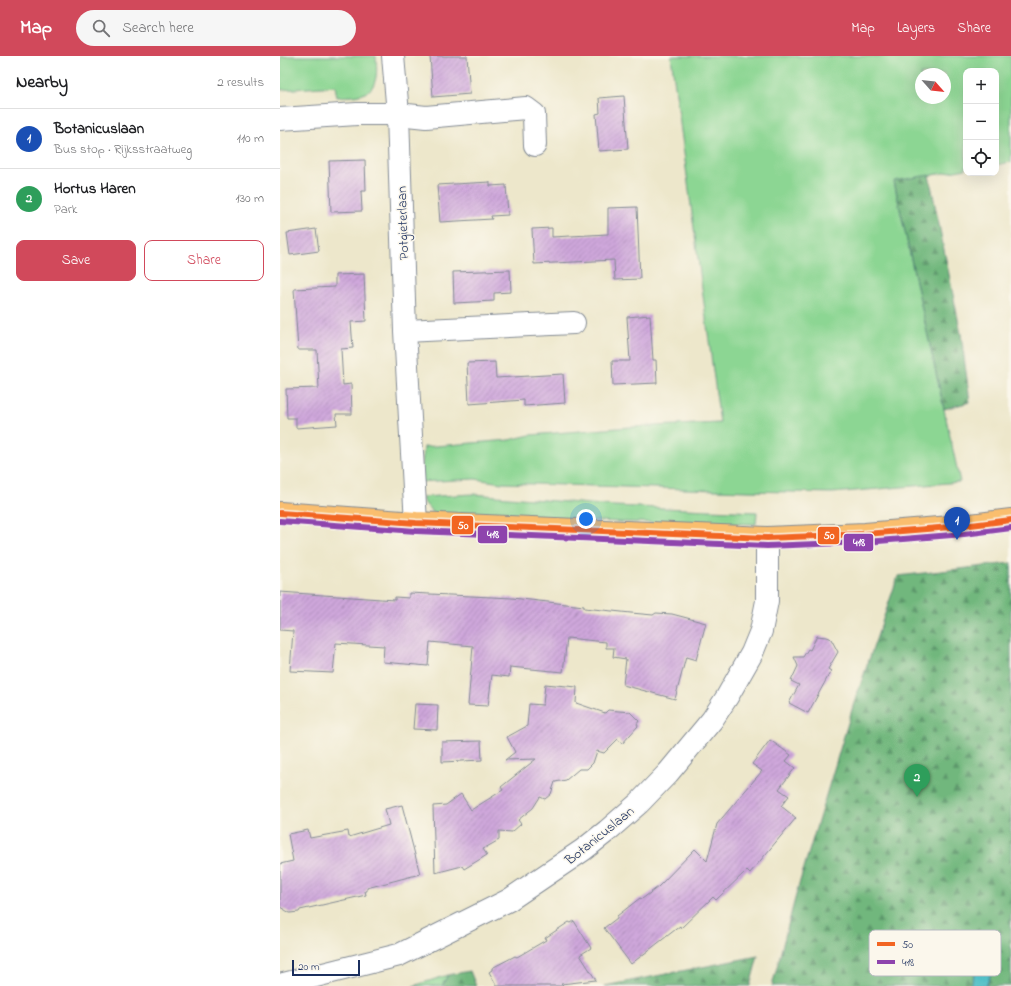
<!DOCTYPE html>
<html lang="en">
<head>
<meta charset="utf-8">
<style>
	body { margin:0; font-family:"Indie Flower",sans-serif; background:#f6f6f6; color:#202124 }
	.controls { position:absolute; right:12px; top:12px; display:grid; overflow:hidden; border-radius:8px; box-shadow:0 4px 16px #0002 }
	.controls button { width:36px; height:36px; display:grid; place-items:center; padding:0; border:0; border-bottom:1px solid #e0e0e0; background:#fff; color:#202124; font:20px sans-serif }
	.compass { position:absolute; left:635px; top:12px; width:36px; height:36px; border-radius:50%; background:#fff; box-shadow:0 4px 16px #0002; rotate:117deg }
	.scale { position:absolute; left:12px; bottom:10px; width:68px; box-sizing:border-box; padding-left:4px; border:2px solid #1b2f5e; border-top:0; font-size:11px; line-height:14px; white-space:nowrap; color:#1b2f5e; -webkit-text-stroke:3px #fbf7ec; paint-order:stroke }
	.you { position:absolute; left:306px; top:463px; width:14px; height:14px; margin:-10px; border:3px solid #fff; border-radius:50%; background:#1a73e8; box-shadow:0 0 0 6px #1a73e833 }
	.badge { display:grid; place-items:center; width:26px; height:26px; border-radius:50%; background:#d1495b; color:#fff; font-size:13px; font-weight:700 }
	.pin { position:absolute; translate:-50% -33px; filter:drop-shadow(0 1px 2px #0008) }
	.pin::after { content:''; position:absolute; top:21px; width:14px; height:12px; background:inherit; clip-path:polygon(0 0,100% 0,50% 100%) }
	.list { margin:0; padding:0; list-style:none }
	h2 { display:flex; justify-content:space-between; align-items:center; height:52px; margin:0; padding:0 16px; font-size:17px }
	h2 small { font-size:13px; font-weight:400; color:#757577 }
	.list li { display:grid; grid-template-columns:26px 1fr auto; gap:12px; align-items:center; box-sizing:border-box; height:60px; padding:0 16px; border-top:1px solid #e0e0e0 }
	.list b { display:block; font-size:15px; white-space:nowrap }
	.list p { margin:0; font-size:13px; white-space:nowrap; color:#757577 }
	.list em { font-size:13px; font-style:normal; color:#757577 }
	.actions { display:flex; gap:8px; padding:12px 16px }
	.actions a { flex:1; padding:9px 0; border:1px solid #d1495b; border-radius:8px; text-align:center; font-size:14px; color:#d1495b }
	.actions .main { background:#d1495b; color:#fff }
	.icon { flex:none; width:22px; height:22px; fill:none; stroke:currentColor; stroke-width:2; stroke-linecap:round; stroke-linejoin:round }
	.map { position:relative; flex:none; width:731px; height:930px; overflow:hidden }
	header { display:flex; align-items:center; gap:24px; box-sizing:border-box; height:56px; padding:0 20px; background:#d1495b; color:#fff }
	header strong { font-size:19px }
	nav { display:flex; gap:22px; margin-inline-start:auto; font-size:14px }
	.search { width:280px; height:36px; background:#f6f6f6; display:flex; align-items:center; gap:10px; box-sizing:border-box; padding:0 14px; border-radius:22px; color:#757577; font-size:15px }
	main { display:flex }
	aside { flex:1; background:#fff }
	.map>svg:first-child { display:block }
</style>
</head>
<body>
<header>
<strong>Map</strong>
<div class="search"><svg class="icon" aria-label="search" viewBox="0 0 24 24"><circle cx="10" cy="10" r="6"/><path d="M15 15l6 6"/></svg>Search here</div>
<nav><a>Map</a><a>Layers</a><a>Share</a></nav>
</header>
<main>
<aside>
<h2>Nearby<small>2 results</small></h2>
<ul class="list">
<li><span class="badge" style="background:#1a4fb4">1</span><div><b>Botanicuslaan</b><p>Bus stop · Rijksstraatweg</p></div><em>110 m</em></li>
<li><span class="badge" style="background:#2e9e5b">2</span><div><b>Hortus Haren</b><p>Park</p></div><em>130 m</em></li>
</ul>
<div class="actions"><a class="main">Save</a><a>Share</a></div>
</aside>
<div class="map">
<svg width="731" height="930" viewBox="0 0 731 930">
	<defs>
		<pattern id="forest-firs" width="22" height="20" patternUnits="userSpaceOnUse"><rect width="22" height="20" fill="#71b77d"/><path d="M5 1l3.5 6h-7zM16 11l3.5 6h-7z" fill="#5c956a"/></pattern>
		<pattern id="building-hatch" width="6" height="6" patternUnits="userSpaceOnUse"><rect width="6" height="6" fill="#cfa7db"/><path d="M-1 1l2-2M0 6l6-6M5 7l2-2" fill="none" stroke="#a788b5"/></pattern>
	</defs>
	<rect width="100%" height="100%" fill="#fbf7ec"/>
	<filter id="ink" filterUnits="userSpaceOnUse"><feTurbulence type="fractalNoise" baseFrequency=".025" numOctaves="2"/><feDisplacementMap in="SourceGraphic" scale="8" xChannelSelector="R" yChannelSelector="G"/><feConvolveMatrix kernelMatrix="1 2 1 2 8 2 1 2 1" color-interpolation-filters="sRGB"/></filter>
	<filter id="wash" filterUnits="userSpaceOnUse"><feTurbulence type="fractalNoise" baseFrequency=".012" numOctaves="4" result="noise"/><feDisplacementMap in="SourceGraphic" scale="16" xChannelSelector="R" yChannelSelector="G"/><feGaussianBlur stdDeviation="0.9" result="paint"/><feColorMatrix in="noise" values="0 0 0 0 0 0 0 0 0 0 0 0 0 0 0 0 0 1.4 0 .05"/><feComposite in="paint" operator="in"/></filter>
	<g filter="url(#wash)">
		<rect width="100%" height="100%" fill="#ede7cb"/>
		<path fill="#8cd693" stroke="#548278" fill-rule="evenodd" d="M10,0H96C97,14 99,33 82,38C75,41 65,40 57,41L55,30L0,34V1Z
			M391,0H731V106L716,109V15H686V113L614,126L680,426L552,437L467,435L222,427L195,423L140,426L144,391L229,384L250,379L351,371L440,367ZM641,18H665V42H641Z
			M193,438L334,450L477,456L476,468L340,466L153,457L143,445L142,441Z
			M168,919L162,930H133Z"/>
		<path fill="url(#forest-firs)" stroke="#46736e" d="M649,119L681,278L690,346L664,353L614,125Z
			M731,507V930H706L713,912L706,889L690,930H492L517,835L574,647L618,520Z
			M478,900L470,930H325Z
			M190,915L196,930H162L168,919Z"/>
		<path fill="#50bfc6" stroke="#367792" d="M706,888L720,890L713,912L706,930H690Z"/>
		<g id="blocks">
			<path fill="url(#building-hatch)" d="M150,0H187L190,38L153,41Z
				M344,40L348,93L319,95L316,58L320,57L319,42Z
				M85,104L86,135H81L82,155L51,156L49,105Z
				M210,126V130L226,129L228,159L211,160L212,163L160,166L157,129Z
				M357,151L360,223L335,224L334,204L254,208L252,173L272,172V181L328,178V152Z
				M36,173L39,195L10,199L7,177Z
				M230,214L231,236L214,237V245L174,247L173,216Z
				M84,218L86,265L71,266L73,292L61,293L63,329L71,328L72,358H56L57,369L16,372V362H7L6,333L39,332L37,294H18L14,233L55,231V219Z
				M370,259L373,304H376L377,327L333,329L332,305H350L347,261Z
				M215,306L216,322L283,318L285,347L244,350V344L189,348L187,307Z
				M0,536L115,544V541L129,542V537L232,542L304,550V552L351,557L373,559L376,557L392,558L426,567L416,604L406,601L395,643L343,629L346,603L333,601L334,592H326V586L287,582L283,616L230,611L229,621L212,619L208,650L188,649L193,590L150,586L148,610L103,606L104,590L56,587L53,617L10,615L13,575L0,574Z
				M537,580L546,581L551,583L558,596L548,613L551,615L528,657L509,647L519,629L511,625L518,610L514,601H523L528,593L530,594Z
				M265,628L297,631L296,647L325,657L328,654L350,656L359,665L357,668L358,670L342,688L338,683L324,697L317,695L313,707L307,713H299L286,724L275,726L271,738L265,743L260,741L253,752L238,764L241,768L232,776L219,775V784L203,793L207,799L184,813L182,810L155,817L153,750L166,749L181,738L191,754L223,734L221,731L256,703L225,704L235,696L227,681L247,670L249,648L263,649Z
				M135,648L158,649L157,674L133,673Z
				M490,684L511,699L506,705L515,712L499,733L509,740L501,750L516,762L470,817L467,814L436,844L433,841L401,872L400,870L351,908L324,872L337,862V860L360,842L362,843L378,831L415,793L427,805L437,768L482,715L472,708Z
				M201,685L202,704L162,706V686Z
				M122,749L140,818L87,832V835H85L86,839L20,854L19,856L10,857L0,851V808L13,805L8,778L28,774L30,782L68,775L69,781L109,769L105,753Z
				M294,865L311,892L300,899L316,924L281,928L283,930H217L209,916L212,914V912L235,900L237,901L266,884L265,882L289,866L291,867Z"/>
		</g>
	</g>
	<g filter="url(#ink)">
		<use href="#blocks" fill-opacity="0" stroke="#848b94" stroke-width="1"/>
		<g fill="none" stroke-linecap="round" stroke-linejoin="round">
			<defs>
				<path id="minor" d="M113,0L118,58L125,275L136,467
					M0,63L77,58H118L146,61L246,52L254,58L255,89
					M125,275L294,267
					M0,929L119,899L229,844L303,794L327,775L359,747L388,717L432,664L447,641L472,597L481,575L487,545V482"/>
				<path id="major" d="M0,457L136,467L487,482L585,478L683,470L731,464"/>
			</defs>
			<use href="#minor" stroke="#848b94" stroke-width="24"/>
			<use href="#major" stroke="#848b94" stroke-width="24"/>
			<use href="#minor" stroke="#fff" stroke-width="22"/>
			<use href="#major" stroke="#fabe6e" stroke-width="22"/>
			<defs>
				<path id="bus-1" d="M0,457L136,467L487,482L585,478L683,470L731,464"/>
				<path id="bus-2" d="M0,465L136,475L487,490L586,486L684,478L731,472"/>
			</defs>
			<use href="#bus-1" stroke="#fbf7ec" stroke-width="9"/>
			<use href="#bus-2" stroke="#fbf7ec" stroke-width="9"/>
			<use href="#bus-1" stroke="#f26522" stroke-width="6"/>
			<use href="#bus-2" stroke="#8e44ad" stroke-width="6"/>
		</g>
	</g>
	<g text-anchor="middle" stroke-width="3" stroke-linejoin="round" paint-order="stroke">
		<g font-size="14" fill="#1b2f5e" stroke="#fbf7ec">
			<text transform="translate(122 167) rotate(-92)" y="5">Potgieterlaan</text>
			<text transform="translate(319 779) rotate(-39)" y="5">Botanicuslaan</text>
		</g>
	</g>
	<rect x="589" y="874" width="132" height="46" rx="6" fill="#fbf7ec" stroke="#b8bbc1" stroke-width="1"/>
	<rect x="597" y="886" width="18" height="4" fill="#f26522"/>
	<rect x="597" y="904" width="18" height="4" fill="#8e44ad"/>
	<g font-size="11" fill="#1b2f5e">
		<text x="622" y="892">50</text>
		<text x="622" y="910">418</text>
	</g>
	<g stroke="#fbf7ec" stroke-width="1.5">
		<rect x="171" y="459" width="23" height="20" rx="4" fill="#f26522"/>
		<rect x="197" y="469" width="31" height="19" rx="4" fill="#8e44ad"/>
		<rect x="537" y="470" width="23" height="19" rx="4" fill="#f26522"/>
		<rect x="563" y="477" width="31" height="19" rx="4" fill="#8e44ad"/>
	</g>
	<g font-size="11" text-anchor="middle" font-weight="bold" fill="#fff">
		<text x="183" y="473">50</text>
		<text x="213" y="482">418</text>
		<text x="549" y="483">50</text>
		<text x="579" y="490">418</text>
	</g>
</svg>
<div class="controls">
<button>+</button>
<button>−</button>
<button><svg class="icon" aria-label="locate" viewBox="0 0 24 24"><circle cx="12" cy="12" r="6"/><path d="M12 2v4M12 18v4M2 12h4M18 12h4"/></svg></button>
</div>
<svg class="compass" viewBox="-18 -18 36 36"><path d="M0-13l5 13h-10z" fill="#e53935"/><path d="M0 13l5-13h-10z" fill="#757577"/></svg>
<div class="scale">20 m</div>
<div class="you"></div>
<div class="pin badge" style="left:677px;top:484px;background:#1a4fb4">1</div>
<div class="pin badge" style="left:637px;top:741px;background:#2e9e5b">2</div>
</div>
</main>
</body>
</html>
